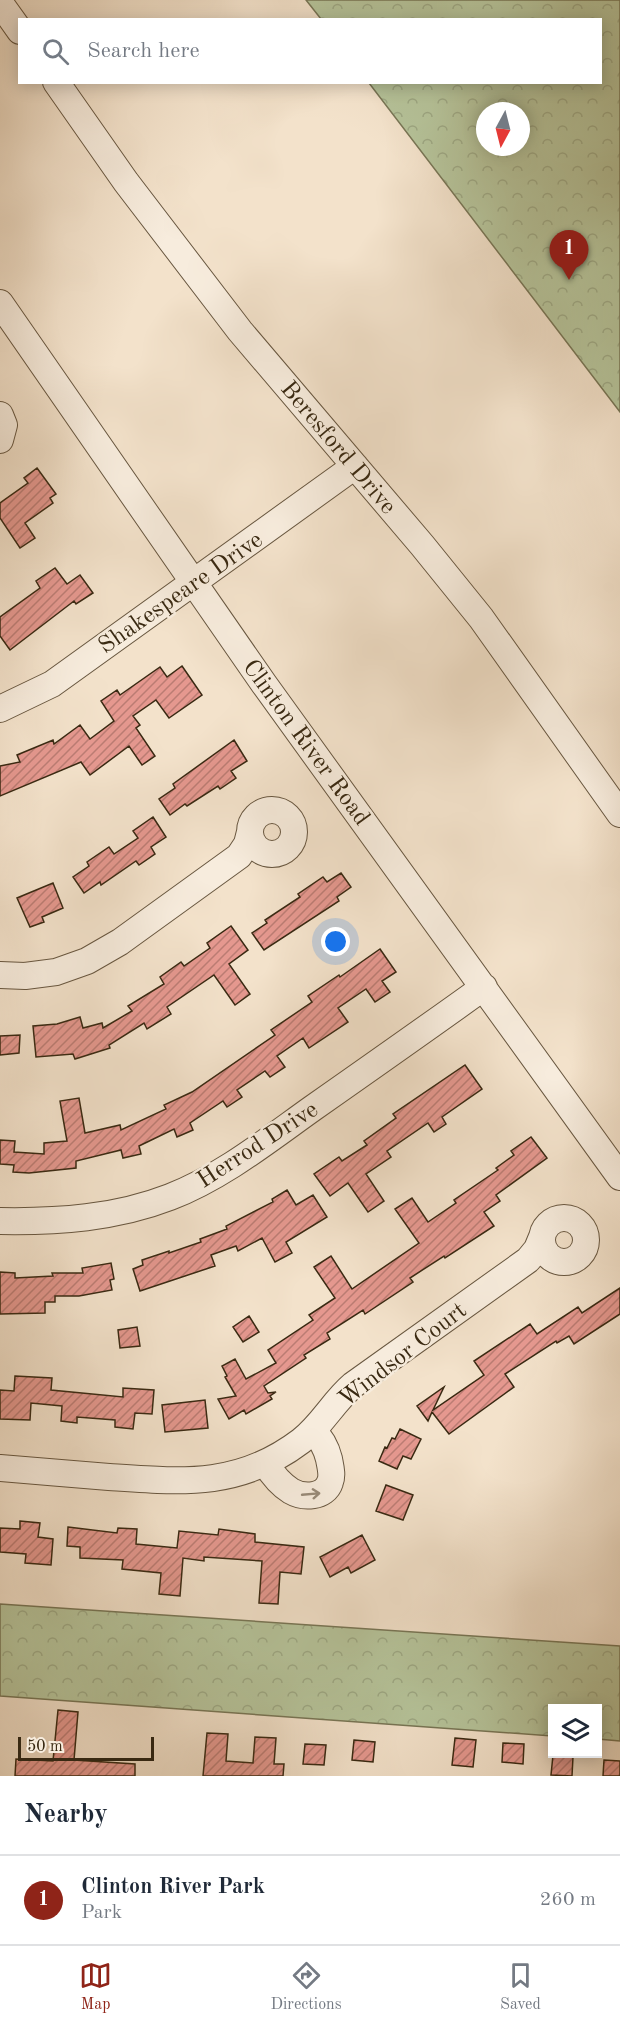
<!DOCTYPE html>
<html lang="en">
<head>
<meta charset="utf-8">
<style>
	body { margin:0; font-family:"Old Standard TT",serif; background:#f2f2f3; color:#1f2937 }
	.controls { position:absolute; right:18px; bottom:18px; display:grid; overflow:hidden; border-radius:0px; box-shadow:0 3px 15px #0003 }
	.controls button { width:54px; height:54px; display:grid; place-items:center; padding:0; border:0; border-bottom:2px solid #e0e1e3; background:#fff; color:#1f2937; font:30px sans-serif }
	.compass { position:absolute; left:476px; top:102px; width:54px; height:54px; border-radius:50%; background:#fff; box-shadow:0 3px 15px #0003; rotate:187deg }
	.scale { position:absolute; left:18px; bottom:15px; width:136px; box-sizing:border-box; padding-left:6px; border:3px solid #392912; border-top:0; font-size:16px; line-height:21px; white-space:nowrap; color:#392912; -webkit-text-stroke:4px #f7ecdd; paint-order:stroke }
	.you { position:absolute; left:336px; top:942px; width:21px; height:21px; margin:-15px; border:4px solid #fff; border-radius:50%; background:#1a73e8; box-shadow:0 0 0 9px #1a73e833 }
	.badge { display:grid; place-items:center; width:39px; height:39px; border-radius:50%; background:#8f2418; color:#fff; font-size:20px; font-weight:700 }
	.pin { position:absolute; translate:-50% -50px; filter:drop-shadow(0 2px 3px #0008) }
	.pin::after { content:''; position:absolute; top:32px; width:21px; height:18px; background:inherit; clip-path:polygon(0 0,100% 0,50% 100%) }
	.list { margin:0; padding:0; list-style:none }
	h2 { display:flex; justify-content:space-between; align-items:center; height:78px; margin:0; padding:0 24px; font-size:26px }
	h2 small { font-size:20px; font-weight:400; color:#747a83 }
	.list li { display:grid; grid-template-columns:39px 1fr auto; gap:18px; align-items:center; box-sizing:border-box; height:90px; padding:0 24px; border-top:2px solid #e0e1e3 }
	.list b { display:block; font-size:22px; white-space:nowrap }
	.list p { margin:0; font-size:20px; white-space:nowrap; color:#747a83 }
	.list em { font-size:20px; font-style:normal; color:#747a83 }
	.icon { flex:none; width:33px; height:33px; fill:none; stroke:currentColor; stroke-width:2; stroke-linecap:round; stroke-linejoin:round }
	.map { position:relative; flex:none; width:620px; height:1776px; overflow:hidden }
	.search { position:absolute; background:#fff; box-shadow:0 3px 15px #0003; left:18px; right:18px; top:18px; height:66px; display:flex; align-items:center; gap:15px; box-sizing:border-box; padding:0 21px; border-radius:0px; color:#747a83; font-size:22px }
	.sheet { height:168px; background:#fff }
	nav { display:flex; justify-content:space-around; align-items:center; box-sizing:border-box; height:84px; border-top:2px solid #e0e1e3; background:#fff; font-size:16px; color:#747a83 }
	nav a { display:grid; justify-items:center; gap:3px }
	nav .on { color:#8f2418 }
	.map>svg:first-child { display:block }
</style>
</head>
<body>
<div class="map">
<svg width="620" height="1776" viewBox="0 0 620 1776">
	<defs>
		<pattern id="forest-crowns" width="20" height="18" patternUnits="userSpaceOnUse" patternTransform="scale(1.5)"><rect width="20" height="18" fill="#b6c49b"/><path d="M2 6a3 3 0 1 1 6 0M12 15a3 3 0 1 1 6 0" fill="none" stroke="#9da884"/></pattern>
		<pattern id="building-hatch" width="6" height="6" patternUnits="userSpaceOnUse" patternTransform="scale(1.5)"><rect width="6" height="6" fill="#e5988f"/><path d="M-1 1l2-2M0 6l6-6M5 7l2-2" fill="none" stroke="#bb7c73"/></pattern>
	</defs>
	<rect width="100%" height="100%" fill="#f3e2cb"/>
	<filter id="stains"><feTurbulence type="fractalNoise" baseFrequency=".00333" numOctaves="4"/><feColorMatrix values="0 0 0 0 .2 0 0 0 0 .09 0 0 0 0 .02 0 0 0 .5 -.17"/></filter>
	<radialGradient id="worn" r=".72"><stop offset=".6" stop-color="#630" stop-opacity="0"/><stop offset="1" stop-color="#630" stop-opacity=".3"/></radialGradient>
	<path fill="url(#forest-crowns)" stroke="#787656" stroke-width="1.5" fill-rule="evenodd" d="M306,0H620V412L369,83L600,82V20L321,19ZM485,111H521V147H485Z
		M0,1604L620,1646V1741L598,1739V1708H552V1736L0,1696Z"/>
	<path fill="url(#building-hatch)" stroke="#392912" stroke-width="1.5" d="M37,468L56,494L50,498L53,503L25,523L35,538L20,548L0,518V503L28,483L24,478Z
		M55,568L67,584L80,575L93,593L76,604L74,601L10,650L0,636V617L40,588L36,581Z
		M182,666L202,695L169,718L156,700L133,716L140,725L136,728L155,756L142,765L129,746L90,775L81,762L0,796V766L20,762L17,755L53,740L54,744L80,725L90,739L114,721L101,701L117,690L120,695L160,667L167,677Z
		M234,740L247,761L231,771L236,778L220,789L218,786L187,806L185,804L170,815L159,799L175,788L173,784Z
		M153,817L166,837L151,847L155,854L139,865L136,861L101,885L100,882L84,893L73,877L89,866L87,862L109,847L114,854L138,838L133,831Z
		M341,873L351,887L337,897L339,901L264,950L252,933L267,923L265,920L300,897L298,894L323,877L327,882Z
		M53,883L63,908L42,917L44,922L30,927L17,898Z
		M231,926L248,950L229,964L250,994L235,1005L214,975L167,1007L171,1014L147,1029L144,1023L109,1045L110,1048L75,1059L73,1054L36,1057L33,1026L57,1024L80,1017L83,1028L102,1023L103,1028L132,1011L128,1006L164,984L160,977L181,962L184,966L210,948L207,943Z
		M380,949L396,972L382,981L390,992L375,1002L366,989L338,1008L348,1022L309,1048L303,1038L277,1056L285,1067L270,1077L265,1071L237,1090L242,1097L227,1107L223,1101L190,1123L193,1130L177,1137L174,1129L139,1146L141,1154L123,1158L121,1150L76,1161V1168L29,1173L13,1172L14,1165L0,1164V1140L15,1141L14,1152L44,1154V1143L67,1141L60,1101L79,1098L85,1133L120,1125L121,1130L166,1109L164,1105L192,1092L275,1035L271,1030L312,1002L308,996L339,975L340,977Z
		M20,1035L19,1053L0,1055V1036Z
		M465,1065L482,1089L442,1117L446,1124L434,1132L428,1123L387,1151L391,1157L366,1174L384,1201L368,1212L348,1183L330,1196L314,1174L339,1157L342,1161L367,1145L364,1141L396,1118L393,1114Z
		M531,1137L547,1158L496,1195L500,1201L484,1212L494,1226L445,1258L444,1256L410,1278L413,1282L365,1314L363,1310L327,1333L330,1339L304,1355L306,1358L264,1386L268,1393L276,1392L270,1396L272,1399L246,1414L244,1410L229,1419L218,1399L236,1396L225,1377L227,1376L222,1366L235,1359L246,1379L276,1363L268,1350L313,1320L309,1315L335,1298L314,1267L331,1256L352,1289L419,1243L395,1209L412,1198L428,1222L456,1203L454,1200L498,1170L496,1168L514,1155L511,1151Z
		M287,1190L296,1205L313,1195L327,1217L286,1242L292,1253L275,1262L262,1238L238,1251L236,1246L211,1255L215,1266L140,1291L133,1269L143,1265L142,1260L169,1251V1253L201,1242L200,1239L227,1229L226,1226L273,1202L272,1199Z
		M111,1263L114,1279L110,1280L112,1290L79,1296H55V1302H45V1313L0,1314V1272L15,1273V1278L53,1276L52,1273H83L82,1268Z
		M620,1288V1314L574,1344L569,1336L557,1343L556,1341L505,1374L514,1387L449,1434L432,1412L428,1421L417,1406L444,1387L433,1410L484,1375L474,1361L530,1324L537,1334L578,1307L582,1313Z
		M249,1316L259,1332L243,1342L233,1327Z
		M137,1327L140,1346L120,1348L118,1330Z
		M15,1376L52,1378L51,1390L123,1397V1388L154,1390L152,1414L135,1413L133,1429L115,1427V1420L77,1417V1423L61,1421L62,1406L31,1403L30,1420L0,1419V1390L14,1391Z
		M205,1400L208,1428L165,1432L162,1405Z
		M400,1429L421,1439L411,1459L403,1456L397,1469L379,1461L385,1447L387,1448L392,1438L395,1439Z
		M386,1485L413,1495L403,1520L376,1511Z
		M20,1521L40,1523L38,1537L53,1539L51,1565L25,1563L26,1554L0,1552V1528L20,1529Z
		M68,1527L117,1533L118,1528L137,1529L136,1544L177,1548L179,1531L218,1535L219,1529L255,1534V1542L304,1547L301,1574L280,1572L278,1604L259,1603L262,1561L204,1557V1561L183,1558L180,1596L159,1594L161,1573L122,1569L123,1560L80,1558V1547L67,1546Z
		M362,1535L375,1560L351,1573L348,1567L330,1577L320,1557Z
		M58,1710L78,1712L74,1760L135,1764V1776H15L16,1759L53,1761Z
		M207,1733L228,1734L226,1761L253,1763L255,1737L276,1738L274,1764H284L283,1776H203Z
		M455,1738L476,1740L473,1767L452,1765Z
		M354,1740L375,1742L373,1762L352,1760Z
		M503,1743L524,1744L523,1764L502,1762Z
		M305,1744L326,1745L324,1765L303,1764Z
		M553,1755L573,1757L572,1776L551,1775Z
		M604,1760L620,1761V1776H603Z"/>
	<g fill="none" stroke-linecap="round" stroke-linejoin="round">
		<defs>
			<path id="minor" d="M0,3L20,31
				M56,82L126,182L240,331L422,545L481,618L620,814
				M0,303L264,684L620,1177
				M0,415L4,425L0,440
				M0,709L52,684L355,466
				M250 832a22 22 0 1 1 44 0a22 22 0 1 1-44 0Z
				M0,975L25,976L56,972L87,961L120,942L239,856L247,844L250,832
				M542 1240a22 22 0 1 1 44 0a22 22 0 1 1-44 0Z
				M0,1221C58,1222 116,1218 170,1197C222,1177 268,1140 313,1108C370,1068 427,1028 484,987
				M266,1464C272,1474 280,1484 291,1491C303,1498 325,1498 330,1482C333,1475 330,1465 329,1459C326,1447 322,1439 313,1431
				M0,1468C36,1471 73,1474 109,1477C182,1482 239,1488 301,1441C322,1425 333,1402 353,1385L528,1260L537,1249L542,1237"/>
		</defs>
		<use href="#minor" stroke="#685740" stroke-width="28"/>
		<use href="#minor" stroke="#f7ecdd" stroke-width="26"/>
	</g>
	<defs><path id="oneway-shaft" d="M-6 0H5M1.5-3L5.5 0L1.5 3" fill="none" stroke-width="1.6" stroke-linecap="round" stroke-linejoin="round" transform="scale(1.5)"/></defs>
	<use stroke="#988a78" href="#oneway-shaft" transform="translate(311 1494) rotate(-5)"/>
	<g text-anchor="middle" stroke-width="5" stroke-linejoin="round" paint-order="stroke">
		<g font-size="24" fill="#392912" stroke="#f7ecdd">
			<text transform="translate(339 447) rotate(50)" y="8">Beresford Drive</text>
			<text transform="translate(180 592) rotate(-35)" y="8">Shakespeare Drive</text>
			<text transform="translate(307 742) rotate(54)" y="8">Clinton River Road</text>
			<text transform="translate(257 1144) rotate(-33)" y="8">Herrod Drive</text>
			<text transform="translate(402 1354) rotate(-38)" y="8">Windsor Court</text>
		</g>
	</g>
	<rect width="100%" height="100%" filter="url(#stains)"/>
	<rect width="100%" height="100%" fill="url(#worn)"/>
</svg>
<div class="controls">
<button><svg class="icon" aria-label="layers" viewBox="0 0 24 24"><path d="M12 4l9 5-9 5-9-5zM3 14l9 5 9-5"/></svg></button>
</div>
<svg class="compass" viewBox="-18 -18 36 36"><path d="M0-13l5 13h-10z" fill="#e53935"/><path d="M0 13l5-13h-10z" fill="#747a83"/></svg>
<div class="scale">50 m</div>
<div class="you"></div>
<div class="pin badge" style="left:569px;top:280px">1</div>
<div class="search"><svg class="icon" aria-label="search" viewBox="0 0 24 24"><circle cx="10" cy="10" r="6"/><path d="M15 15l6 6"/></svg>Search here</div>
</div>
<section class="sheet">
<h2>Nearby<small></small></h2>
<ul class="list">
<li><span class="badge">1</span><div><b>Clinton River Park</b><p>Park</p></div><em>260 m</em></li>
</ul>
</section>
<nav>
<a class="on"><svg class="icon" aria-label="map" viewBox="0 0 24 24"><path d="M3 6l6-2 6 2 6-2v14l-6 2-6-2-6 2zM9 4v14M15 6v14"/></svg>Map</a>
<a><svg class="icon" aria-label="directions" viewBox="0 0 24 24"><path d="M12 3l9 9-9 9-9-9zM9 14v-3h6M13 9l2 2-2 2"/></svg>Directions</a>
<a><svg class="icon" aria-label="saved" viewBox="0 0 24 24"><path d="M7 4h10v16l-5-4-5 4z"/></svg>Saved</a>
</nav>
</body>
</html>
